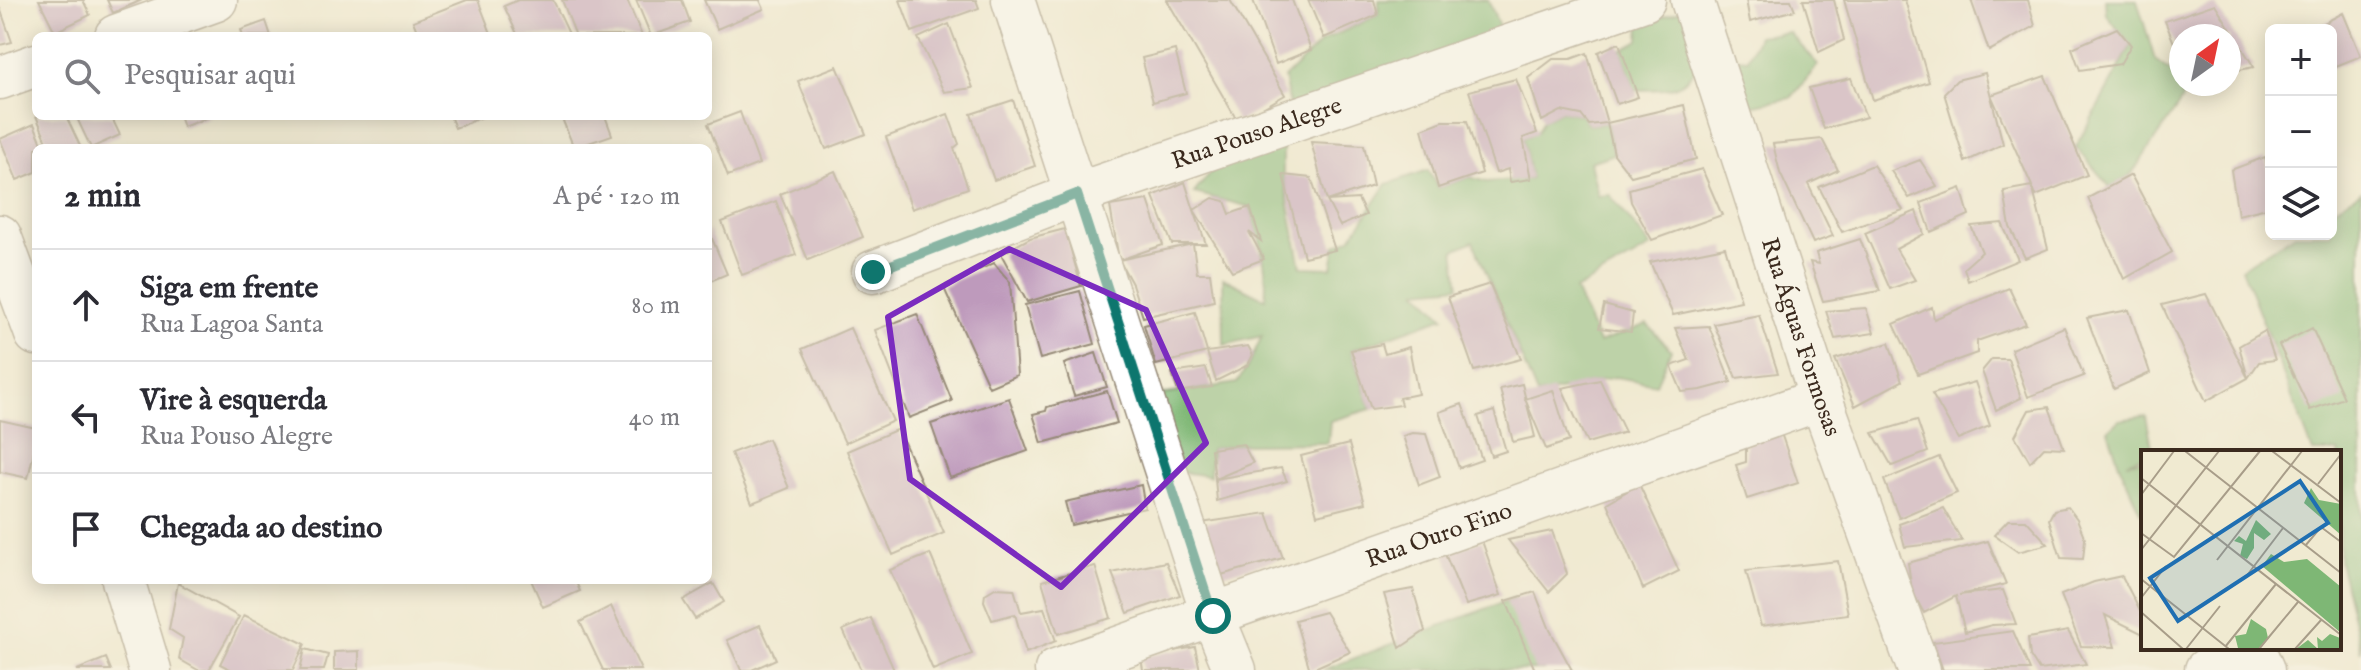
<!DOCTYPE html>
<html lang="pt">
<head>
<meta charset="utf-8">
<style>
	body { margin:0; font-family:"IM FELL English",serif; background:#f2f2f3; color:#2b2b33 }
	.controls { position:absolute; right:24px; top:24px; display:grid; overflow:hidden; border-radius:12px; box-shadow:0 4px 20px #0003 }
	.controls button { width:72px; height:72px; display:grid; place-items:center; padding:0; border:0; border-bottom:2px solid #e1e1e2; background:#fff; color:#2b2b33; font:40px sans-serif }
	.compass { position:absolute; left:2169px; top:24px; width:72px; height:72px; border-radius:50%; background:#fff; box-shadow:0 4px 20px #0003; rotate:33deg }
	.stop { position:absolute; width:24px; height:24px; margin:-18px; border:6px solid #0f766e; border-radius:50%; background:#fff }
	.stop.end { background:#0f766e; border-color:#fff; box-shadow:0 2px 8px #0008 }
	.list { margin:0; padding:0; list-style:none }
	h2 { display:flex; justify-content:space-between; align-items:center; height:104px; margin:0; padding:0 32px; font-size:34px }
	h2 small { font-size:26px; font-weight:400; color:#7c7c81 }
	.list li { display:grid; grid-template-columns:52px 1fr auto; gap:24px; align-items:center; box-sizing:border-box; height:112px; padding:0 32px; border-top:2px solid #e1e1e2 }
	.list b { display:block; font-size:30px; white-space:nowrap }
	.list p { margin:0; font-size:26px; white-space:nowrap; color:#7c7c81 }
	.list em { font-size:26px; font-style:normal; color:#7c7c81 }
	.icon { flex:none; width:44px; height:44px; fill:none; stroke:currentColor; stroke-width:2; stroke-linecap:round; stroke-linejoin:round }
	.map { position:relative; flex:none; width:2361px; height:670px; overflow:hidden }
	.search { position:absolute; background:#fff; box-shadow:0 4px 20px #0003; left:32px; top:32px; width:680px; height:88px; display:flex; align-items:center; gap:20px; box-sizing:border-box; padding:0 28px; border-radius:12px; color:#7c7c81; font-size:30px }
	.panel { position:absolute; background:#fff; box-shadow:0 4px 20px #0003; left:32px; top:144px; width:680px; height:440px; border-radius:12px }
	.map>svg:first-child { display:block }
</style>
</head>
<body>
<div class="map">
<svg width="2361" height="670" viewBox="0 0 2361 670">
	<rect width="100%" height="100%" fill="#fbf7ec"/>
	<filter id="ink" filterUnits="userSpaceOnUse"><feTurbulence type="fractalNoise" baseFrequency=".0125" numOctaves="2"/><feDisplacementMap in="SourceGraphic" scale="16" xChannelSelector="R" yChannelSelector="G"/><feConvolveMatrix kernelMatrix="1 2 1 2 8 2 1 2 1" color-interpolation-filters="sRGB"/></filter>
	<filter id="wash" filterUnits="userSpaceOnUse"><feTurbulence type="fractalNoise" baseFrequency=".006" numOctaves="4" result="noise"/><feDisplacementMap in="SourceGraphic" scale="32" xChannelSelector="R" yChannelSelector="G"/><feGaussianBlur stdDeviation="1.8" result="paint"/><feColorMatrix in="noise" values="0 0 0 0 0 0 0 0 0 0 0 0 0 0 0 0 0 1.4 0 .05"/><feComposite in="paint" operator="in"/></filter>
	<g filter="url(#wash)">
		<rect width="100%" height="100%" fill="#f0ead1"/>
		<path fill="#7eb775" stroke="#5c704a" stroke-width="2" d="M1379,0H1488L1503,36L1291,112L1284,78L1321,42L1378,15Z
			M2105,0H2137L2155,60L2180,79L2182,100L2131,175L2110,187L2076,147L2131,46L2106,14Z
			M1686,9L1703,59C1679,93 1674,89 1635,90L1621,50L1639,40L1640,24Z
			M1789,32L1818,65L1791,98L1739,108L1720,56L1748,59L1758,36Z
			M1561,111L1581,115L1589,125L1607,123L1614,154L1590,162L1598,196L1610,195L1651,247L1575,290L1599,343L1647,324L1671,350L1656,384L1615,377L1537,395L1473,241L1454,250L1459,286L1417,290L1444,317L1351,350L1371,409L1330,421L1328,443L1243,444L1211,449L1210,476L1181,472L1154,396L1237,383L1250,362L1262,336L1224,345L1223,278L1265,299C1269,268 1259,237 1250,207L1194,193L1224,156L1283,136V175L1301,267L1332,268L1336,245L1351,238L1387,184L1428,170L1438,188L1470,177L1486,182L1531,179L1523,138L1536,133L1542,121Z
			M2361,191V651L2339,561V452H2313L2242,268L2295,234H2331V211Z
			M2146,416L2153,452H2143V456L2126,462L2143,460V510L2140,512L2119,464L2108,430L2119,420Z
			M1514,598L1544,670H1323Z"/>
		<g id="blocks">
			<path fill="#be9abc" d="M39,0H83L90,15L55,32Z
				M107,0H142L113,13Z
				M467,0H478L492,36H419L413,21Z
				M518,0H553L570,36H518L504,6Z
				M562,0H627L642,36H576Z
				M636,0H682L690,22L651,36Z
				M704,0H760L764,9L717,29Z
				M900,0H976L979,8L912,32Z
				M1167,0H1230L1285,95L1238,122Z
				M1253,0H1292L1311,50L1276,64Z
				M1308,0H1374L1378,15L1324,38Z
				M1746,0H1791L1795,10L1750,22Z
				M1803,0H1834L1844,40L1819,52Z
				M1844,0H1905L1929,82L1873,100Z
				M1971,0H2028L2035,26L1989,51Z
				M2215,4L2254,67L2229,72V36H2181V60L2165,21Z
				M0,8L12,42L0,45Z
				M2343,13L2361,56L2331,68V30H2311Z
				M266,21L271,36H243L241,30Z
				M949,24L973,88L944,92L918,38Z
				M2117,28L2131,45L2120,64L2080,70L2072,48Z
				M1619,43L1638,97L1617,104L1598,52Z
				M1175,50L1186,93L1153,102L1142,58Z
				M1587,53L1607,123L1589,125L1581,115L1561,111L1542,121L1528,78L1553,59H1571Z
				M837,66L866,134L826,149L798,81Z
				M1985,73L2003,144L1965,162L1944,93L1957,80Z
				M2045,76L2087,175L2036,196L2032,186L2048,249L2025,258L2010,227L2004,191L2032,186L1991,95Z
				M1851,78L1866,117L1824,129L1809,88Z
				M1516,79L1537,133L1523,138L1531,179L1510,182L1508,169L1496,173L1469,91Z
				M1013,100L1035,166L994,180L971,114Z
				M1684,105L1696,159L1631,176L1614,154L1607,123Z
				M740,112L759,164L728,176L708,124Z
				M948,114L959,144L954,148L968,188L912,209L886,137Z
				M36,116H66L81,148H50Z
				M76,116H111L120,135L91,148Z
				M179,116H212L183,127Z
				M450,116H485L455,128Z
				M561,116H605L612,135L574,148Z
				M1443,121H1467L1482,173L1438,188L1422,129Z
				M34,124L44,148H36V172L17,180L0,139Z
				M1822,139L1838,170L1808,184L1833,236L1813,243L1780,173L1773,144Z
				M1311,142L1364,145L1373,186L1327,201Z
				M2265,157L2271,177V207L2238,215L2231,170Z
				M1920,160L1937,186L1909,198L1891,171Z
				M1873,165L1903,210L1842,232L1819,187Z
				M1702,169L1722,215L1652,240L1631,202L1629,189Z
				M835,171L863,237L808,260L780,194Z
				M1283,175L1311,178L1335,250L1304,257Z
				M2131,175L2172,252L2124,279L2088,198Z
				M1185,182L1194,210L1213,198L1225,201L1230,214L1250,207L1261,241L1249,232L1264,259L1232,271L1194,210L1206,244H1193L1197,273H1210L1214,301L1143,317L1132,284L1119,260L1193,244H1172L1153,196Z
				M1961,188L1969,215L1931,232L1921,203Z
				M1358,199L1366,215L1340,226L1327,201Z
				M1148,200L1163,245L1119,260L1110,206Z
				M776,201L796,255L742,275L722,222Z
				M1916,211L1924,234L1896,249L1915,280L1890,289L1865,233Z
				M2002,223L2018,260L1968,281L1964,268L1982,252L1971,226Z
				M708,229L727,274L708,282Z
				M1065,229L1081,286L1027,302L1001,254L1030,238Z
				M1860,239L1880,291L1823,301L1810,262L1819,264L1816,253Z
				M1725,247L1741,301L1673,315L1650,262Z
				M994,263L1010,282L1017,375L989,387L943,286Z
				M1490,284L1521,359L1474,371L1448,297Z
				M2009,288L2026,324L1977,341V353L1918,374L1894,324L1932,307L1934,319Z
				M1080,291L1095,344L1040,359L1025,305Z
				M2206,294L2248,378L2239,346L2265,331L2275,360L2259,362L2248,378L2206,401L2162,305Z
				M1604,305L1633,313L1631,332L1599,328Z
				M1866,308L1874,333L1835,339L1826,311Z
				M2129,310L2150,373L2114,389L2087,318Z
				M1195,312L1207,352L1156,365L1144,325Z
				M917,314L952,401L909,418L875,330Z
				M1759,315L1778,373L1736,378L1714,324Z
				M1709,326L1731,382L1701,390L1682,392L1671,366L1689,360L1675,328Z
				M2064,327L2084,376L2028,397L2011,349Z
				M850,328L893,421L845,443L802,349Z
				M2312,328L2344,398L2310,410L2279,345Z
				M1889,343L1902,381L1855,406L1835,359Z
				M1382,344L1385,354L1409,347L1418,394L1399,398L1401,405L1371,409L1351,350Z
				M1248,346L1253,355L1248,365L1216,381L1207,352Z
				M1096,353L1107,387L1074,396L1064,364Z
				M1992,359H2008L2021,398L1996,410L1982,371Z
				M1206,368L1212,387L1178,392L1172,373Z
				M1600,380L1625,432L1587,443L1562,388Z
				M1975,382L1990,426L1958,439L1932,394Z
				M1522,384L1535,437L1513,442L1500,389Z
				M1553,390L1569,441L1546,449L1525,399Z
				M1107,391L1117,423L1042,443L1033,414L1046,411L1047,407Z
				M1009,398L1028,451L950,478L931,424Z
				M1462,404L1482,460L1459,468L1439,412Z
				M2049,407L2064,448L2044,447L2030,462L2015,436L2029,410Z
				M1494,411L1506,451L1491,456L1478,416Z
				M0,420L36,428V442L28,478L0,472Z
				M1917,420L1928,452L1892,466L1873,433Z
				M898,429L944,533L893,555L847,451Z
				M1412,433L1426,434L1440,477L1419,485L1403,436Z
				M1781,433L1798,483L1747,499L1736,465L1746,462V444Z
				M768,439L789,488L752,503L731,453Z
				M1243,444L1253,463L1215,479L1211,449Z
				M1349,444L1365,503L1317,515L1301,456Z
				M1939,457L1957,493L1899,518L1884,480Z
				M1281,468L1287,481L1217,501L1215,479Z
				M1639,484L1679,571L1643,589L1607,503Z
				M1141,485L1145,508L1071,525L1065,502Z
				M2068,507L2077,519L2085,539L2083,559L2061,558L2049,519L2054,510Z
				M1943,508L1962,541L1905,547L1899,524Z
				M1267,513L1283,558L1221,575L1201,523Z
				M2008,520H2026L2048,544L2018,552L1994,535Z
				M1552,531L1567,574L1549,592L1508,540Z
				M1482,541L1501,595L1466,605L1445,554Z
				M1988,541L2006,584L1959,595L2003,590L2016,624L1992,625L1965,632L1956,596L1924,613L1912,591L1908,563Z
				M930,554L972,654L933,670L890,570Z
				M1838,561L1848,614L1761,626L1746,571Z
				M1166,562L1180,595L1128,613L1112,573Z
				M1095,566L1111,618L1058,634L1042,581Z
				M2122,576L2143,617V634L2105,615L2115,647L2081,646L2061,595L2094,582Z
				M531,580H575L580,591L543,607Z
				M178,583L239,617L209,670H198L179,659L183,638L169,629Z
				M713,583L724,602L695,619L683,600Z
				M995,588L1014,589L1021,612L1044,608L1056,641L1026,653L1015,614L992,620L984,601L985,594Z
				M1413,589L1425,631L1400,648L1384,594Z
				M1535,592L1550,630L1572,670H1535L1506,601Z
				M611,606L641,670H603L580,622Z
				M1325,612L1350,652L1310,670L1295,620Z
				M244,615L305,644L293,670H232L220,664Z
				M871,618L894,670H861L843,630Z
				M760,625L776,659L752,670H741L727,640Z
				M2013,631L2030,670H1943L1933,642Z
				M2068,631L2086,664L2039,670L2030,656L2028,638Z
				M1195,647L1200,670H1143L1141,657Z
				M305,649L328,655L324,670H300Z
				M359,651V670H334V652Z
				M106,658L111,670H77Z"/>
		</g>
	</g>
	<g filter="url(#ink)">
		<use href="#blocks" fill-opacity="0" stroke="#968a78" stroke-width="2"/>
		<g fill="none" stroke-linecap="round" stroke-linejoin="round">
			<defs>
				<g id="minor">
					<path d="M1013,0L1213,616L1235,670"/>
					<path id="s1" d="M1692,0L1821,399L1919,670"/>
					<path d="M116,36L216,0"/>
					<path d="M0,78L36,65"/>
					<path d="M0,236L36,334"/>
					<path id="s2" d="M873,272L1077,194L1644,0"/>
					<path d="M123,580L150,670"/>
					<path id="s3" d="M1056,670L1821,399"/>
					<path d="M2206,670L2255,652L2263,670"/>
				</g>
			</defs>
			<use href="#minor" stroke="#968a78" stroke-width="45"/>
			<use href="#minor" stroke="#fff" stroke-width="42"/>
		</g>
	</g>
	<g fill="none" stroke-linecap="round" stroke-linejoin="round" filter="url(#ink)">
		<path stroke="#0f766e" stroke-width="10" d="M873,272L1077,194L1213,616"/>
	</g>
	<path d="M0 0H2361V670H0ZM1009,249L1146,310L1206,443L1061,587L910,479L888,317Z" fill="#f0ead1" fill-opacity=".55" fill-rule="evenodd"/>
	<path fill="none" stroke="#7b2cbf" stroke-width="6" stroke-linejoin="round" d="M1009,249L1146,310L1206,443L1061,587L910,479L888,317Z"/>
	<g text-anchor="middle" stroke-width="8" stroke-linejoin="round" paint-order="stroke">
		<g font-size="24" fill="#3b2a1e" stroke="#fbf7ec">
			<text dy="8" stroke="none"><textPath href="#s2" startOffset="408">Rua Pouso Alegre</textPath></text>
			<text dy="8" stroke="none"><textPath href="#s1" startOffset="354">Rua Águas Formosas</textPath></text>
			<text dy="8" stroke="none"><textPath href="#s3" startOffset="406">Rua Ouro Fino</textPath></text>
		</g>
	</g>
	<g transform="translate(2141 450)">
		<rect width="200" height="200" fill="#f0ead1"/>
		<path d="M170,38L178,50L200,54V85L163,53ZM115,70L130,84L123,90L113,83V98L106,109L99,106L102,94L93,91L98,86L105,91ZM130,104L143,112L166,109L200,137V183L121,116ZM110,169L125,179L127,188L117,199L97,198L94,186L105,184ZM189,184L199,188L200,199H155L167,190L177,199L176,187L181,191Z" fill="#7eb775"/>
		<path fill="none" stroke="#a89d89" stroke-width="2" d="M44,1L200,123M131,1L200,53M0,28L200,185M177,34L200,4M0,45L33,1M0,83L33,107L119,1M164,96L180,77L200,92M0,100L78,1M76,110L161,1M104,128L142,78M0,129L88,199M0,148L25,116M0,162L42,199M84,197L135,134M45,199L79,156M118,199L157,152M154,199L181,169"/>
		<path fill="#1f6fb2" fill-opacity="0.15" stroke="#1f6fb2" stroke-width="4" d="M159,31L187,73L37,171L9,128Z"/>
		<rect width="200" height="200" fill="none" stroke="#3b2a1e" stroke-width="4"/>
	</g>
</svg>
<div class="controls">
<button>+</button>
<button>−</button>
<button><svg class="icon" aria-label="layers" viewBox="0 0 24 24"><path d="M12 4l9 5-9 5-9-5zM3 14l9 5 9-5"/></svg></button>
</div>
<svg class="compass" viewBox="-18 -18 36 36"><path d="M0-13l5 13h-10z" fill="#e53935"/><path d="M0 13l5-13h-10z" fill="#7c7c81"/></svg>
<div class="stop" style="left:1213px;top:616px"></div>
<div class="stop end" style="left:873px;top:272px"></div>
<div class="search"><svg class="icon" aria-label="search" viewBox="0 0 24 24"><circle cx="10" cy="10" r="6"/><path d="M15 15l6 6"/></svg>Pesquisar aqui</div>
<section class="panel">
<h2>2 min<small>A pé · 120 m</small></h2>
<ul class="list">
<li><svg class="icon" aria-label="ahead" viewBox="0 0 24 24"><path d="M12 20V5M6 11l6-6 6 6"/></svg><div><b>Siga em frente</b><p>Rua Lagoa Santa</p></div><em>80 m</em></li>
<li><svg class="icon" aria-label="left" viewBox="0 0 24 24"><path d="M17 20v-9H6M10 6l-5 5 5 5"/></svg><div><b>Vire à esquerda</b><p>Rua Pouso Alegre</p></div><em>40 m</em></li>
<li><svg class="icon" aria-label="arrive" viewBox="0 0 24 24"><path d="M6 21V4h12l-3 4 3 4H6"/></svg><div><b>Chegada ao destino</b></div></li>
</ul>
</section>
</div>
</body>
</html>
